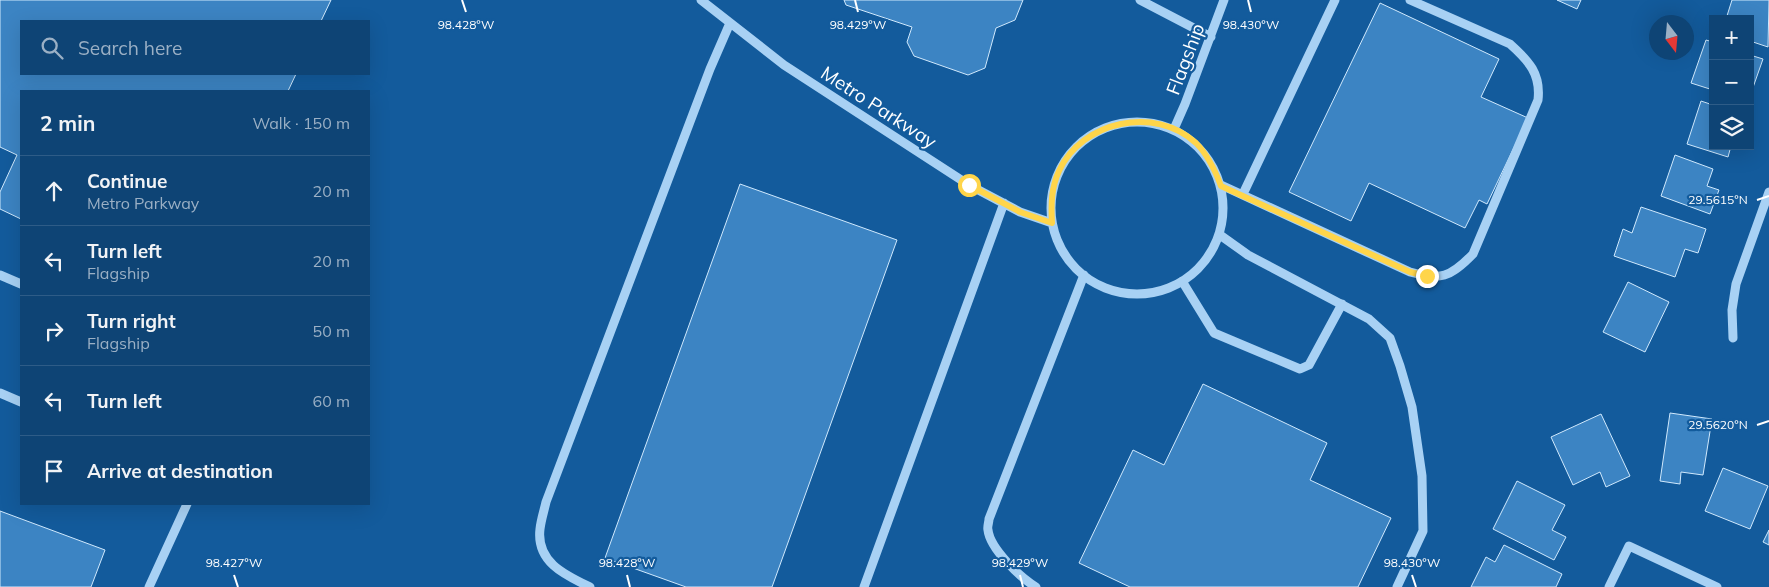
<!DOCTYPE html>
<html lang="en">
<head>
<meta charset="utf-8">
<style>
	body { margin:0; font-family:Mulish,sans-serif; background:#1c4e7d; color:#f1f3f6 }
	.controls { position:absolute; right:15px; top:15px; display:grid; overflow:hidden; border-radius:0px; box-shadow:0 5px 20px #0002 }
	.controls button { width:45px; height:45px; display:grid; place-items:center; padding:0; border:0; border-bottom:1px solid #2e5c87; background:#0e4475; color:#f1f3f6; font:25px sans-serif }
	.compass { position:absolute; left:1649px; top:15px; width:45px; height:45px; border-radius:50%; background:#0e4475; box-shadow:0 5px 20px #0002; rotate:164deg }
	.stop { position:absolute; width:15px; height:15px; margin:-11px; border:4px solid #ffd54a; border-radius:50%; background:#fff }
	.stop.end { background:#ffd54a; border-color:#fff; box-shadow:0 1px 5px #0008 }
	.list { margin:0; padding:0; list-style:none }
	h2 { display:flex; justify-content:space-between; align-items:center; height:65px; margin:0; padding:0 20px; font-size:21px }
	h2 small { font-size:16px; font-weight:400; color:#9bb0c5 }
	.list li { display:grid; grid-template-columns:32px 1fr auto; gap:15px; align-items:center; box-sizing:border-box; height:70px; padding:0 20px; border-top:1px solid #2e5c87 }
	.list b { display:block; font-size:19px; white-space:nowrap }
	.list p { margin:0; font-size:16px; white-space:nowrap; color:#9bb0c5 }
	.list em { font-size:16px; font-style:normal; color:#9bb0c5 }
	.icon { flex:none; width:28px; height:28px; fill:none; stroke:currentColor; stroke-width:2; stroke-linecap:round; stroke-linejoin:round }
	.map { position:relative; flex:none; width:1769px; height:587px; overflow:hidden }
	.search { position:absolute; background:#0e4475; box-shadow:0 5px 20px #0002; left:20px; top:20px; width:350px; height:55px; display:flex; align-items:center; gap:12px; box-sizing:border-box; padding:0 18px; border-radius:0px; color:#9bb0c5; font-size:19px }
	.panel { position:absolute; background:#0e4475; box-shadow:0 5px 20px #0002; left:20px; top:90px; width:350px; height:415px; border-radius:0px }
	.map>svg:first-child { display:block }
</style>
</head>
<body>
<div class="map">
<svg width="1769" height="587" viewBox="0 0 1769 587">
	<rect width="100%" height="100%" fill="#135b9c"/>
	<path fill="#3c84c3" stroke="#d0e9fd" d="M0,0H331L321,21H21V74H296L288,91H21V219L0,209V192L17,155L0,147Z
		M844,0H1023L1015,20L996,28L985,68L968,75L914,56L907,42L912,27L846,5Z
		M1557,0H1581L1577,9Z
		M1732,0H1769L1768,47L1750,41V19H1726Z
		M1380,3L1499,59L1481,97L1528,118L1487,204L1479,200L1465,228L1369,183L1351,221L1289,192Z
		M1706,40L1713,42V90L1691,83Z
		M1750,55L1763,59L1750,96Z
		M1701,101L1713,105V146H1731L1728,157L1687,144Z
		M1675,155L1713,169L1707,186L1719,190L1710,214L1661,196Z
		M740,184L897,240L772,587H686L605,558Z
		M1641,207L1706,229L1698,253L1685,249L1675,277L1614,256L1623,229L1632,233Z
		M1628,282L1669,302L1645,352L1603,332Z
		M1203,384L1327,443L1310,480L1391,518L1358,587H1130L1079,563L1133,450L1164,465Z
		M1670,413L1712,419L1703,475L1681,472L1680,484L1660,481Z
		M1601,414L1630,476L1606,487L1600,472L1573,485L1551,437Z
		M1723,468L1768,486L1750,529L1705,511Z
		M1517,481L1565,505L1552,530L1566,537L1554,560L1493,529Z
		M0,511L105,550L91,587H0Z
		M1769,530V545L1763,542Z
		M1504,545L1562,574L1556,587H1471L1486,557L1495,562Z"/>
	<g fill="none" stroke-linecap="round" stroke-linejoin="round">
		<path stroke="#a8d1f4" stroke-width="9" d="M701,0L784,65L969,185L1020,212L1052,223
			M1140,0L1211,37
			M1051 208a86 86 0 1 1 172 0a86 86 0 1 1-172 0Z
			M1174,129L1185,104L1224,0
			M1221,185L1410,272C1441,280 1450,278 1473,254L1538,100C1541,74 1529,61 1510,44L1410,0
			M1243,194L1335,0
			M1220,235L1248,255L1369,319L1390,338L1400,366L1412,407L1422,476L1423,531L1397,587
			M0,275L21,284
			M1182,281L1214,333L1300,369L1309,365L1342,304
			M1733,338L1732,310L1736,284L1769,192
			M0,393L21,402
			M149,587L187,504
			M590,587C565,575 536,562 540,529C541,520 544,511 546,502L710,69L730,23
			M864,587L1004,203
			M1036,587C1021,578 990,549 988,530C987,527 989,522 989,519L1084,275
			M1609,587L1629,546L1717,587"/>
	</g>
	<g fill="none" stroke-linecap="round" stroke-linejoin="round">
		<path stroke="#ffd54a" stroke-width="6" d="M969,185L1020,212L1052,223C1051,205 1051,188 1059,171C1082,121 1155,105 1196,143C1208,155 1215,170 1221,186L1410,272L1427,276"/>
	</g>
	<path fill="none" stroke="#fff" stroke-width="2" d="M462,0L466,12M855,0L858,12M1248,0L1251,12M1757,200L1769,196M1757,425L1769,421M234,575L238,587M627,575L630,587M1020,575L1023,587M1412,575L1416,587"/>
	<g text-anchor="middle" stroke-width="4.5" stroke-linejoin="round" paint-order="stroke">
		<g font-size="19" fill="#fff" stroke="#135b9c">
			<text transform="translate(1185 59) rotate(-69)" y="7">Flagship</text>
			<text transform="translate(879 107) rotate(33)" y="7">Metro Parkway</text>
		</g>
	</g>
	<g font-size="12" text-anchor="middle" fill="#fff" stroke="#135b9c" stroke-width="4.5" stroke-linejoin="round" paint-order="stroke">
		<text x="466" y="29">98.428°W</text>
		<text x="858" y="29">98.429°W</text>
		<text x="1251" y="29">98.430°W</text>
		<text x="1718" y="204">29.5615°N</text>
		<text x="1718" y="429">29.5620°N</text>
		<text x="1412" y="567">98.430°W</text>
		<text x="234" y="567">98.427°W</text>
		<text x="627" y="567">98.428°W</text>
		<text x="1020" y="567">98.429°W</text>
	</g>
</svg>
<div class="controls">
<button>+</button>
<button>−</button>
<button><svg class="icon" aria-label="layers" viewBox="0 0 24 24"><path d="M12 4l9 5-9 5-9-5zM3 14l9 5 9-5"/></svg></button>
</div>
<svg class="compass" viewBox="-18 -18 36 36"><path d="M0-13l5 13h-10z" fill="#e53935"/><path d="M0 13l5-13h-10z" fill="#9bb0c5"/></svg>
<div class="stop" style="left:969px;top:185px"></div>
<div class="stop end" style="left:1427px;top:276px"></div>
<div class="search"><svg class="icon" aria-label="search" viewBox="0 0 24 24"><circle cx="10" cy="10" r="6"/><path d="M15 15l6 6"/></svg>Search here</div>
<section class="panel">
<h2>2 min<small>Walk · 150 m</small></h2>
<ul class="list">
<li><svg class="icon" aria-label="ahead" viewBox="0 0 24 24"><path d="M12 20V5M6 11l6-6 6 6"/></svg><div><b>Continue</b><p>Metro Parkway</p></div><em>20 m</em></li>
<li><svg class="icon" aria-label="left" viewBox="0 0 24 24"><path d="M17 20v-9H6M10 6l-5 5 5 5"/></svg><div><b>Turn left</b><p>Flagship</p></div><em>20 m</em></li>
<li><svg class="icon" aria-label="right" viewBox="0 0 24 24"><path d="M7 20v-9h11M14 6l5 5-5 5"/></svg><div><b>Turn right</b><p>Flagship</p></div><em>50 m</em></li>
<li><svg class="icon" aria-label="left" viewBox="0 0 24 24"><path d="M17 20v-9H6M10 6l-5 5 5 5"/></svg><div><b>Turn left</b></div><em>60 m</em></li>
<li><svg class="icon" aria-label="arrive" viewBox="0 0 24 24"><path d="M6 21V4h12l-3 4 3 4H6"/></svg><div><b>Arrive at destination</b></div></li>
</ul>
</section>
</div>
</body>
</html>
